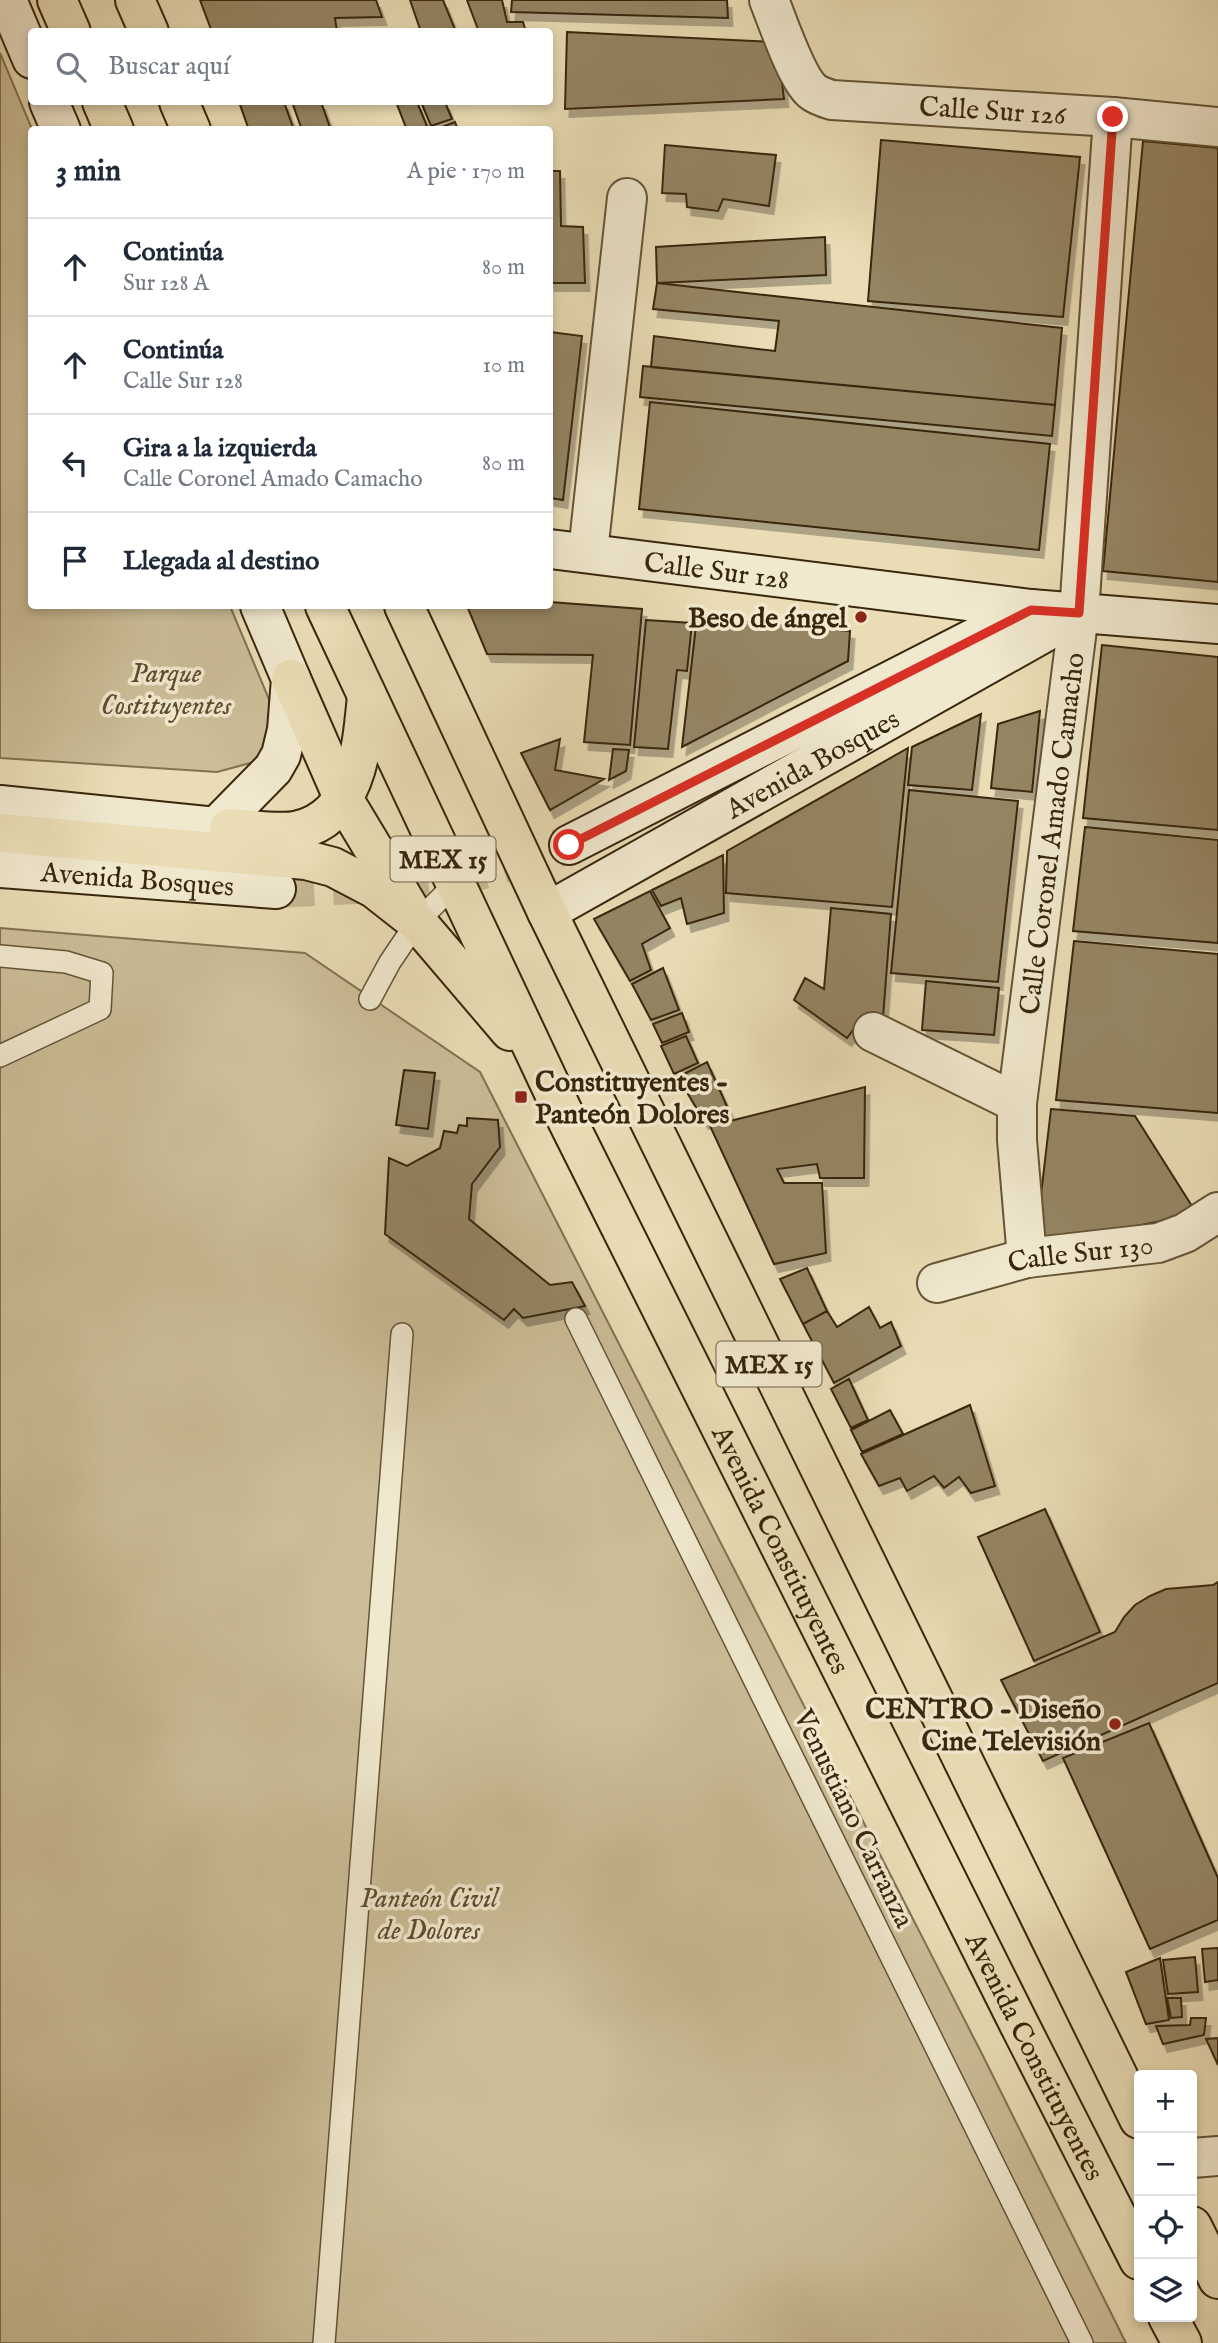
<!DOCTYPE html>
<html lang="es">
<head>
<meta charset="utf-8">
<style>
	body { margin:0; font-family:"IM FELL English",serif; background:#f6f6f7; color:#1f2937 }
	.controls { position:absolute; right:21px; bottom:21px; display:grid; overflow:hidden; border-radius:7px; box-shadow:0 4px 10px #0003 }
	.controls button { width:63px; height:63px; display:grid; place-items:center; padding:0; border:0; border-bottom:2px solid #e0e1e3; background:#fff; color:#1f2937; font:35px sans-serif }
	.stop { position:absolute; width:21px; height:21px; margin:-16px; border:5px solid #d93025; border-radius:50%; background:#fff }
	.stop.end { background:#d93025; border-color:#fff; box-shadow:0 2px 7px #0008 }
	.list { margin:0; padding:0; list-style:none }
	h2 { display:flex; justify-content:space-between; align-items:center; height:91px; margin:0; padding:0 28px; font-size:30px }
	h2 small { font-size:23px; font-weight:400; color:#747a83 }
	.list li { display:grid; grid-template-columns:46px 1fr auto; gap:21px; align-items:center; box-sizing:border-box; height:98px; padding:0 28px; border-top:2px solid #e0e1e3 }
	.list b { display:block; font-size:26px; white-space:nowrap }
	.list p { margin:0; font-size:23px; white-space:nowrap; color:#747a83 }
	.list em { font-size:23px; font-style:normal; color:#747a83 }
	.icon { flex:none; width:38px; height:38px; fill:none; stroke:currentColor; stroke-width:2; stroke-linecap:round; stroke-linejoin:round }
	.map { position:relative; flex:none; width:1218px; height:2343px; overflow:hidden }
	.search { position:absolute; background:#fff; box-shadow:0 4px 10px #0003; left:28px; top:28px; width:525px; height:77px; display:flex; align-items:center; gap:18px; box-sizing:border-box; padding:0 24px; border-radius:7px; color:#747a83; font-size:26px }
	.panel { position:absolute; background:#fff; box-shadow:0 4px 10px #0003; left:28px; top:126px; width:525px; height:483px; border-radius:7px }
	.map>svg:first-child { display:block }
</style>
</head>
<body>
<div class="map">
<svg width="1218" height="2343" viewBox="0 0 1218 2343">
	<defs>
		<filter id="shadow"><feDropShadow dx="4.5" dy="8" stdDeviation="0" flood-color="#0004"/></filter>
	</defs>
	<rect width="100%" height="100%" fill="#eaddb5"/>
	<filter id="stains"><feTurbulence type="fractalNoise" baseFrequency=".00286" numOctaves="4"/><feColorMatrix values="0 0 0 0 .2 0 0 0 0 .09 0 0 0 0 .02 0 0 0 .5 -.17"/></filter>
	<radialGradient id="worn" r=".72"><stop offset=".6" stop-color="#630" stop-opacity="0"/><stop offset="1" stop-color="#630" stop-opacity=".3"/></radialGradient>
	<path fill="#ccbe98" stroke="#827252" stroke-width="2" d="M0,53L32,129V606H230L276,716L269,743L254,762L217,772L0,758Z
		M0,928L305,953L480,1072L982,2054L1126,2343H0Z"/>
	<path fill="#958564" stroke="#38260c" stroke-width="2" filter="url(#shadow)" d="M200,0H376L382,17L335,18L337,32H212Z
		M410,0H443L456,32H421Z
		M467,0H502L507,22H523L526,32H479Z
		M512,0H727L728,18L511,12Z
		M567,32L777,42L784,99L565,109Z
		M239,102H284L294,130H249Z
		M292,102H321L331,130H302Z
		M396,102H417L427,126L419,130H407Z
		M421,102H445L452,119L431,126Z
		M455,122L458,130H434Z
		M881,140L1080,157L1063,317L868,301Z
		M1143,141L1218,148V582L1103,571Z
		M665,145L776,155L769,206L723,199L718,211L687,207L686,194L662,193Z
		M550,171H560L561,226L583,227L585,283H550Z
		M825,237L826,275L657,283L656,247Z
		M657,283L1062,328L1055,405L651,367L654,336L775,351L779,321L653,309Z
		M550,332L582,336L563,500L550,498Z
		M643,366L1055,405L1052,436L640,397Z
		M650,402L1050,444L1039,550L639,509Z
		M550,602L642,609L630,745L584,742L593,655L487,654L467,606H550Z
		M697,617L850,631L848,661L682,747Z
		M646,620L692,623L687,671L677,670L668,749L634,747Z
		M1102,645L1218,657V830L1083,818Z
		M1040,711L1032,792L991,788L998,724Z
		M981,714L972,790L908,785L912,747Z
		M560,739L555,770L604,779L550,810L521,753Z
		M908,748L892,907L726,893L727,851Z
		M613,749L629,750L626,771L609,780Z
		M909,790L1018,801L998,982L891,973Z
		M1085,827L1218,840V943L1073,931Z
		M723,855L724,913L687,924L681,898L661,906L652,890Z
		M650,891L670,928L642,944L651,970L630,981L594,919Z
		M831,908L891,914L883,1018H862L847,1038L794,1000L805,978L824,989Z
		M1074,941L1218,954V1113L1056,1100Z
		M663,968L679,1010L651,1020L632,984Z
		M926,981L999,988L994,1035L922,1030Z
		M682,1013L689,1032L662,1043L653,1024Z
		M686,1036L698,1063L674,1074L661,1046Z
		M707,1062L730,1113L704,1121L678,1077Z
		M404,1070L435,1073L428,1129L396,1125Z
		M865,1087L864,1178H820L817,1164L777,1169L784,1183H822L826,1253L774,1264L710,1126Z
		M1051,1109L1135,1116L1197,1214L1035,1246Z
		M467,1118L498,1120L500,1147L472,1184L469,1219L550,1285L572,1282L585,1306L523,1318L514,1309L504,1320L385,1234L389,1158L407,1166L440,1148L444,1131L457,1133L459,1125L467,1126Z
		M807,1268L827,1311L803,1324L780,1279Z
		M869,1307L880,1328L891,1322L901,1346L834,1383L803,1324L827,1311L837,1327Z
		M849,1379L868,1420L851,1428L831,1389Z
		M970,1405L995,1486L971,1493L959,1477L944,1488L934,1476L907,1491L900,1478L879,1486L861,1454Z
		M890,1410L903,1434L862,1452L851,1430Z
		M1045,1509L1100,1632L1034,1661L978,1537Z
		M1218,1582V1683L1043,1761L1001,1680L1115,1632L1124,1617L1135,1605L1150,1596L1166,1589L1213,1585Z
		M1149,1723L1218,1878V1920L1150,1949L1063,1758Z
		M1218,1948V1980L1205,1982L1202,1949Z
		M1195,1957L1198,1992L1168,1994L1163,1960Z
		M1160,1958L1169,2020L1146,2024L1126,1972Z
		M1167,1998H1181L1182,2017L1171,2018Z
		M1191,2018H1206L1204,2035L1163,2044L1156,2026L1190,2025Z
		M1218,2038V2065L1206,2039Z"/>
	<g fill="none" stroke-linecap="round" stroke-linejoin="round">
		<path stroke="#c6b893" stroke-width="38" stroke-dasharray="38 19" stroke-linecap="butt" d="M276,889L395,883L479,871L569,845"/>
		<defs>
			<path id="lane" d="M0,956L66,962L102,973L100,1009L0,1056
				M370,999L390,962L417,922L455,884
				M576,1319L1082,2343
				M324,2343L402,1334"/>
			<g id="street">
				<path id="s1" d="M769,0C778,22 796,77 812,91C818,96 825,98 832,100L1113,117L1218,127"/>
				<path d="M588,552L627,198"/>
				<path d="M873,1032L1017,1103"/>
				<path id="s2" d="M1027,1258L1017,1140V1103L1079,613L1113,117"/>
				<path id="s3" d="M937,1283L1027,1258L1158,1243L1185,1233L1218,1212"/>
				<path d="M1192,2158L1218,2156"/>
			</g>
			<g id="secondary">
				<path d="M7,0L32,59"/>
				<path d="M49,102L61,130"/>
				<path id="s4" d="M550,549L1031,609L1218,624"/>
				<path d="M0,805L216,827L273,769L281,755L287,730L291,679L260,606"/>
				<path d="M569,845L1031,609"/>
				<path id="s5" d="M0,868L276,889"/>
				<path id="s6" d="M547,912L1079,613"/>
			</g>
			<g id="highway">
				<path d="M57,0L71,32"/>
				<path d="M135,0L149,32"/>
				<path d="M102,102L114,130"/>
				<path d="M179,102L191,130"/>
				<path id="s7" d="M325,606L563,1112L1019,2024L1139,2260"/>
				<path d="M404,606L547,912L1139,2119"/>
				<path d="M291,679L344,800L409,908"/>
				<path d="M229,828C249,829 280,835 299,830C358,816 362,746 367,696"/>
				<path d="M0,833L306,860L333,867L375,889L417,922L510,1031"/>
				<path d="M1192,2226L1218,2279"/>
				<path d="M1168,2317L1182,2343"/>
			</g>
		</defs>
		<use href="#lane" stroke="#645436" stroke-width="24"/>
		<use href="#street" stroke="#645436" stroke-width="42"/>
		<use href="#secondary" stroke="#38260c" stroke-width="42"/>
		<use href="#highway" stroke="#38260c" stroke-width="42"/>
		<use href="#lane" stroke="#f1e9cf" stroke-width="21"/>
		<use href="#street" stroke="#f1e9cf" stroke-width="38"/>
		<use href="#secondary" stroke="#f1e9cf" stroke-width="38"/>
		<use href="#highway" stroke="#eaddb5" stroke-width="38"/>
	</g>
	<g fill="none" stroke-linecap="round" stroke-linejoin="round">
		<path stroke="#d93025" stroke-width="9" d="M569,845L1031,610L1079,613L1113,117"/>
	</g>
	<g fill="#8f2418" stroke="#f1e9cf" stroke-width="2.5">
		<circle cx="861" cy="617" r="7"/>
		<rect x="514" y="1090" width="14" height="14" rx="3.5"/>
		<circle cx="1115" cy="1724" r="7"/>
	</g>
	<g text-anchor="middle" stroke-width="7" stroke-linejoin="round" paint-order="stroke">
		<g fill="#f1e9cf" stroke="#706046" stroke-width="2">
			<rect x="390.5" y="836.5" width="105" height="45" rx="5"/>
			<rect x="716.5" y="1341.5" width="105" height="45" rx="5"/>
		</g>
		<g font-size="26" font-weight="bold" fill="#38260c">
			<text x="443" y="868">MEX 15</text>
			<text x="769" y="1373">MEX 15</text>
		</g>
		<g font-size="28" fill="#38260c" stroke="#f1e9cf">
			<text dy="10" stroke="none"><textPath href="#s1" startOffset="284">Calle Sur 126</textPath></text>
			<text dy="10" stroke="none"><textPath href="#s4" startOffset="168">Calle Sur 128</textPath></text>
			<text dy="10" stroke="none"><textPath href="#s6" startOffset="304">Avenida Bosques</textPath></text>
			<text dy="10" stroke="none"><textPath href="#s2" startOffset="427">Calle Coronel Amado Camacho</textPath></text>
			<text dy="10" stroke="none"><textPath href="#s5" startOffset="138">Avenida Bosques</textPath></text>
			<text dy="10" stroke="none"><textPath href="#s3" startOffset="147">Calle Sur 130</textPath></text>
			<text dy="10" stroke="none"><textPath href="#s7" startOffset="1048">Avenida Constituyentes</textPath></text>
			<text transform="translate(855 1818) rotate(64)" y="10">Venustiano Carranza</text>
			<text dy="10" stroke="none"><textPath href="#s7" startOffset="1615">Avenida Constituyentes</textPath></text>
		</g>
		<g font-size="28" font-weight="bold" fill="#38260c" stroke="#f1e9cf" text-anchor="end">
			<text x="847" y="627">Beso de ángel</text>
			<text x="535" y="1091" text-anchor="start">Constituyentes -<tspan x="535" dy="32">Panteón Dolores</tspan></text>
			<text x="1101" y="1718">CENTRO - Diseño<tspan x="1101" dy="32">Cine Televisión</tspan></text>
		</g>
		<g font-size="28" font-style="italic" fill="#5d4c2f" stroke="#f1e9cf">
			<text x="166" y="682">Parque<tspan x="166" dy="32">Costituyentes</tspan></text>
			<text x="429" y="1907">Panteón Civil<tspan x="429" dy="32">de Dolores</tspan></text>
		</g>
	</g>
	<rect width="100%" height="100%" filter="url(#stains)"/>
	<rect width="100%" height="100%" fill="url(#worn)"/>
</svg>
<div class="controls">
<button>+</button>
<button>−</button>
<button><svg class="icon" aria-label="locate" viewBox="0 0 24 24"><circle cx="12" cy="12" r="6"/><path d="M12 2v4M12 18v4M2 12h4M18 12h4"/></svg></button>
<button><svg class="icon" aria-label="layers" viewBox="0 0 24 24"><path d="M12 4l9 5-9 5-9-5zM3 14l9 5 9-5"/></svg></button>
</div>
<div class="stop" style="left:569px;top:845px"></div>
<div class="stop end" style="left:1113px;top:117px"></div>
<div class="search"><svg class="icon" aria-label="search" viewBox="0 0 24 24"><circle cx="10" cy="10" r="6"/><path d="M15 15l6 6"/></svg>Buscar aquí</div>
<section class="panel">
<h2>3 min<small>A pie · 170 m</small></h2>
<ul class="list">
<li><svg class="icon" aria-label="ahead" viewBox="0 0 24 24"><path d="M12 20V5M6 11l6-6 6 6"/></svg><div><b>Continúa</b><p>Sur 128 A</p></div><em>80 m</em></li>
<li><svg class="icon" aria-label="ahead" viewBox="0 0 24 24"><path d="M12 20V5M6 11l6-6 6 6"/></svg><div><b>Continúa</b><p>Calle Sur 128</p></div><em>10 m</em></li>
<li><svg class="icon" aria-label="left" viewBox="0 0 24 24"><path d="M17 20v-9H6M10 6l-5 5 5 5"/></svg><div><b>Gira a la izquierda</b><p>Calle Coronel Amado Camacho</p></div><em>80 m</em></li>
<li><svg class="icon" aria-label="arrive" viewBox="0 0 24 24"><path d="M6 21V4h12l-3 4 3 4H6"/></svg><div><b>Llegada al destino</b></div></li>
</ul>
</section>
</div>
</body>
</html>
